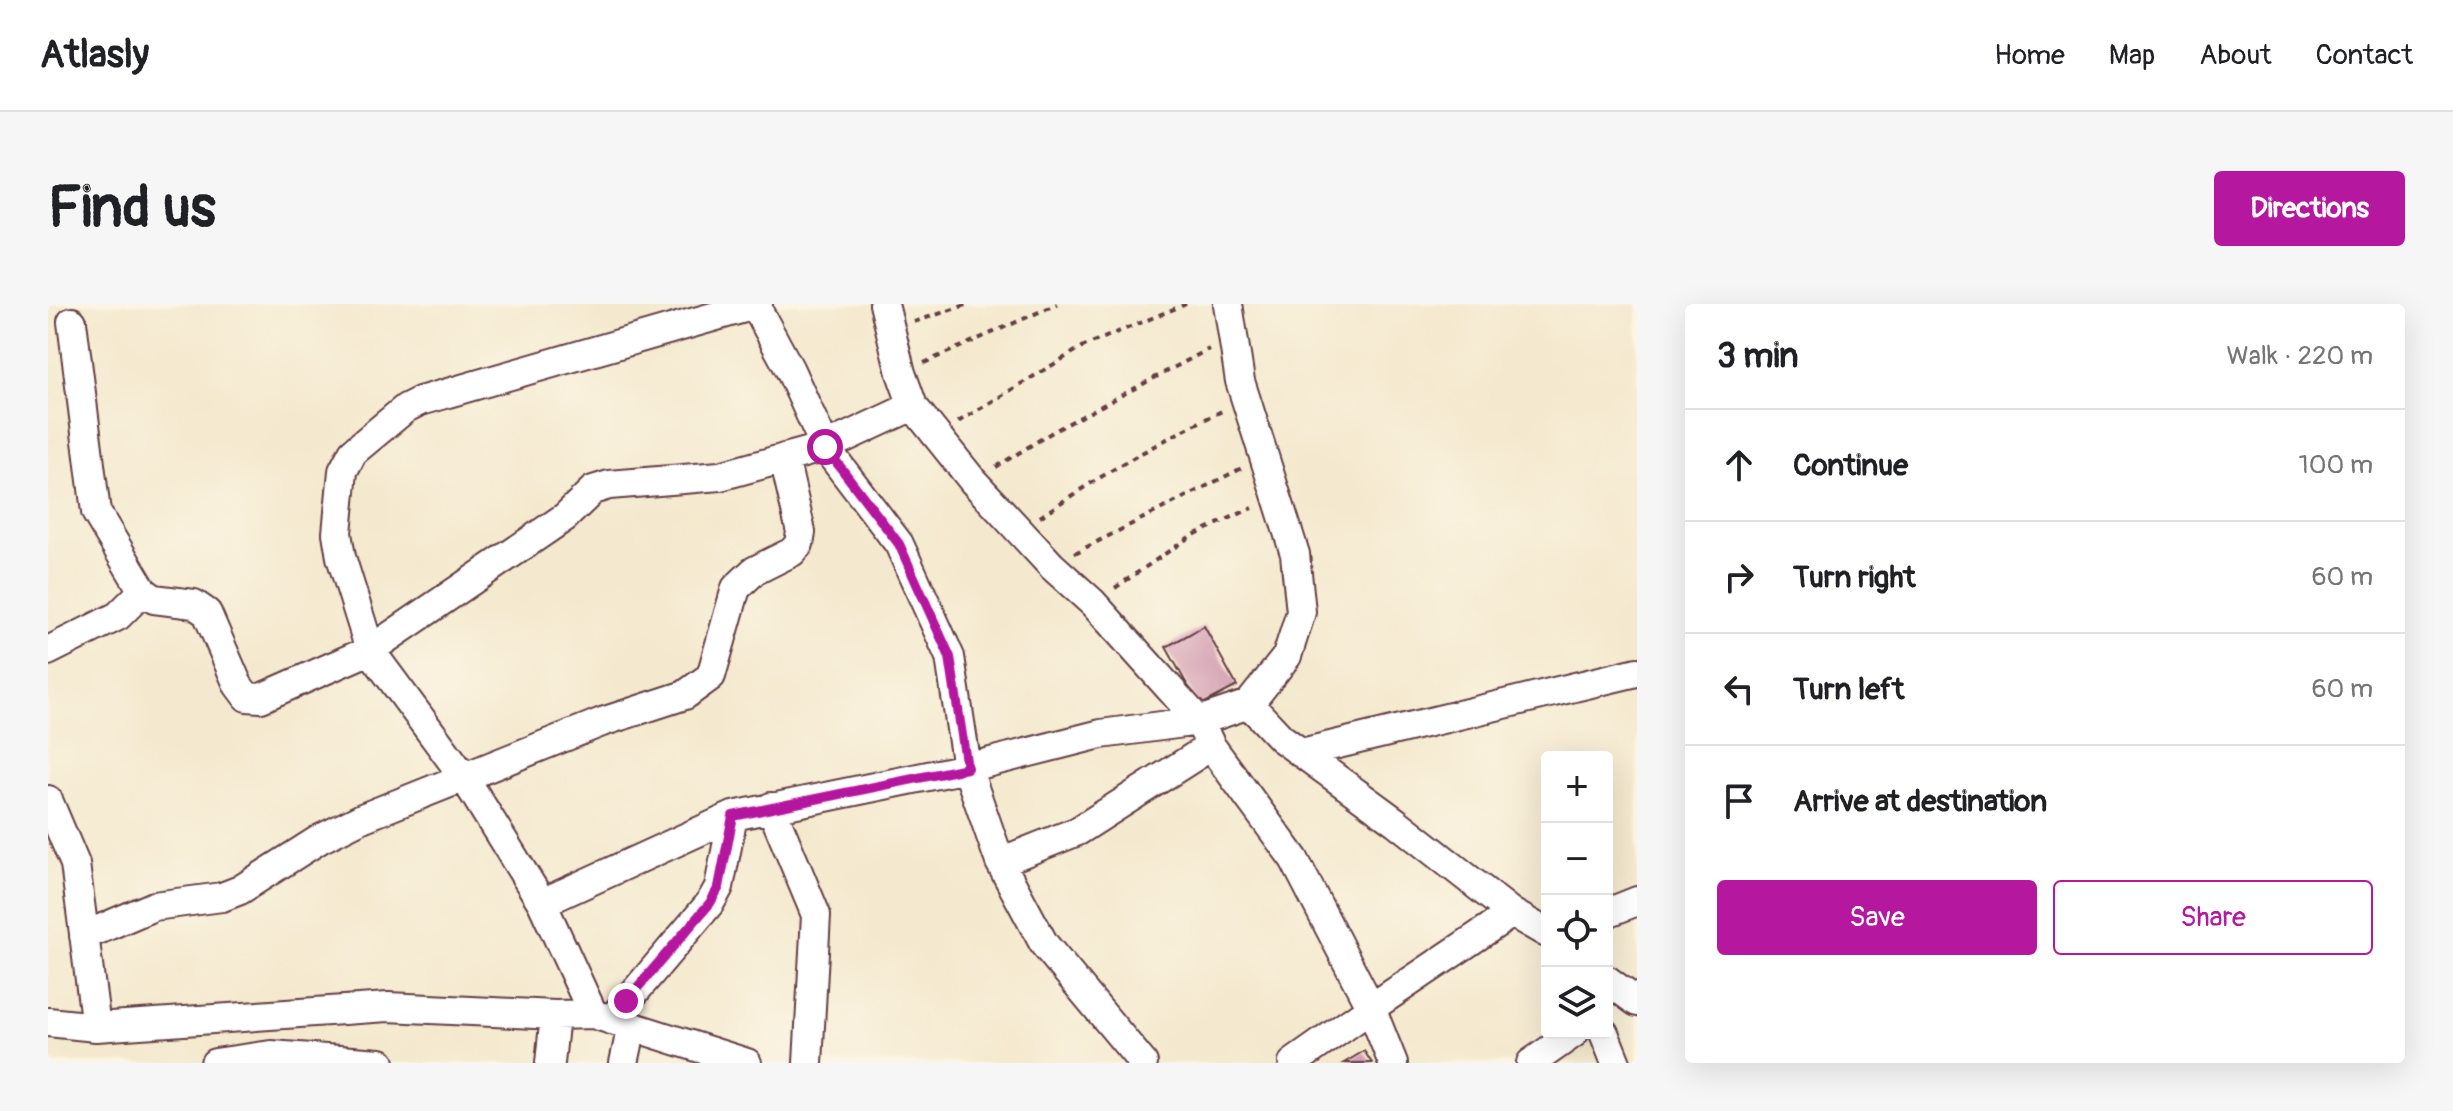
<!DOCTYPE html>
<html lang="en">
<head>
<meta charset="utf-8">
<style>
	body { margin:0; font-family:Pangolin,sans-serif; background:#f6f6f6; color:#202124 }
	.controls { position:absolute; right:24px; bottom:24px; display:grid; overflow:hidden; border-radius:8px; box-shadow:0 8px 32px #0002 }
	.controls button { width:72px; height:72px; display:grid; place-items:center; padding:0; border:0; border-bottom:2px solid #e0e0e0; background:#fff; color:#202124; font:40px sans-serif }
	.stop { position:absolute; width:24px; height:24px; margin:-18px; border:6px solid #b5179e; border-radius:50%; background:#fff }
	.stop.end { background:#b5179e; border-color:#fff; box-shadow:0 2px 8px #0008 }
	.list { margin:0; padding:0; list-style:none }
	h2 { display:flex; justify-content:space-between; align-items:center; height:104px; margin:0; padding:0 32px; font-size:34px }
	h2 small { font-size:26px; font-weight:400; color:#757577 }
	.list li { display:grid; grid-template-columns:52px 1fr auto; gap:24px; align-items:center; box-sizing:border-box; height:112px; padding:0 32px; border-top:2px solid #e0e0e0 }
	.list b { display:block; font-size:30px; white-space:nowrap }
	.list em { font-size:26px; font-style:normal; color:#757577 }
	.actions { display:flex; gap:16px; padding:24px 32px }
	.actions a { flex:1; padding:18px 0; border:2px solid #b5179e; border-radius:8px; text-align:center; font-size:28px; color:#b5179e }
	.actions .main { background:#b5179e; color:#fff }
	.icon { flex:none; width:44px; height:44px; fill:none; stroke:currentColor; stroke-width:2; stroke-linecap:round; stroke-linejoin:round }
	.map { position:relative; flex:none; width:1589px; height:759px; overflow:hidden; border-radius:8px }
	header { display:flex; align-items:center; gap:48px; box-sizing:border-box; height:112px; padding:0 40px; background:#fff; border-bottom:2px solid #e0e0e0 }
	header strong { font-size:38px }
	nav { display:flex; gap:44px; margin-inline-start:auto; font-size:28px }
	.intro { display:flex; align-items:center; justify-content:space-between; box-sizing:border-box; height:192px; padding:0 48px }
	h1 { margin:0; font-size:56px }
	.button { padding:20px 36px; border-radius:8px; background:#b5179e; color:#fff; font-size:28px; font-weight:700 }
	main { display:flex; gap:48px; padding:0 48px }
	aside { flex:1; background:#fff; border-radius:8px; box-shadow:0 8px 32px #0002 }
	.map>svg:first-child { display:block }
</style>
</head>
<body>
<header>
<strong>Atlasly</strong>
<nav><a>Home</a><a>Map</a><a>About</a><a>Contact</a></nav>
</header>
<div class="intro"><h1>Find us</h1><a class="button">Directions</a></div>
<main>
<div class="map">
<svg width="1589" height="759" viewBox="0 0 1589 759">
	<rect width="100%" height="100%" fill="#fcf5e5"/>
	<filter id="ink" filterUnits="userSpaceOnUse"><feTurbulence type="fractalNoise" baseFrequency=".0125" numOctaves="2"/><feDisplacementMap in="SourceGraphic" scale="16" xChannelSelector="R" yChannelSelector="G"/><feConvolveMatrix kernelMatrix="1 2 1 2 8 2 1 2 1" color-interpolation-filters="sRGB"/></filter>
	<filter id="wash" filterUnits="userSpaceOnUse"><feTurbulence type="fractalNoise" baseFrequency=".006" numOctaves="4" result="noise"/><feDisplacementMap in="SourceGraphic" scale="32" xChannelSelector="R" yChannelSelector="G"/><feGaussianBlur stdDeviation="1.8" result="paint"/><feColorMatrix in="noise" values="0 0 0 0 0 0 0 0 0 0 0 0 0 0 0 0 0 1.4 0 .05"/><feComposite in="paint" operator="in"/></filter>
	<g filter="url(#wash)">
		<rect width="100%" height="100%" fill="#f4e9ce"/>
		<g id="blocks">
			<path fill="#d39db2" d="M1156,322L1189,382L1151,402L1118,343Z
				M1316,747L1324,759H1296Z"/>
		</g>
	</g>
	<g filter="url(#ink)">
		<use href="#blocks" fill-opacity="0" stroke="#643d43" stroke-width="2"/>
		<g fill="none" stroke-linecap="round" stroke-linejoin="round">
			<defs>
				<path id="minor" d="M836,0L853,69L865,102L925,177L1004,262L1045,299L1151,417L1201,400
					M1180,0L1192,77L1247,250L1253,308L1239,352L1201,400L1233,434L1348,518L1464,609L1499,629
					M707,1L742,66L777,143L851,240L902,353L919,464L952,558L996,640L1095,759
					M24,18L48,208L95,287L106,295L146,300L159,309L190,381L199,393L213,394L322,346L517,213L545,186L561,181L672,172L777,143L865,102
					M0,347L70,312L95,287
					M1253,449L1589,368
					M0,496L27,560L48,723
					M723,503L768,611L760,759
					M952,558L1030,527L1163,442
					M494,599L685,512L919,464L1053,430L1151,417L1163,442L1246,555L1323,704L1464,609
					M1559,609L1589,597
					M36,632L106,602L174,593L192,586L272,535L314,514L554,418L637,391L663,372L688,284L706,267L744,248L751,240L753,228L736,154
					M1559,676L1589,698
					M545,710L494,599L416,473L322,346L293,253L289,229L295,167L305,148L358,104L372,97L710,0
					M563,716L662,599L671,583L685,512
					M0,718L48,723L340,703L507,711L545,710L699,759
					M1556,729L1568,759
					M167,759L223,751L332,759
					M502,759L507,711
					M576,759L584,722
					M1245,759L1323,704L1345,759
					M1483,759L1526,729"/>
			</defs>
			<use href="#minor" stroke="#643d43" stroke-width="32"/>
			<path stroke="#643d43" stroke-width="4" stroke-dasharray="6 6" stroke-linecap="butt" d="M866,18L921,0
				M876,59L1009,0
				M910,118L1036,42L1138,0
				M948,163L1006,127L1161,45
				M992,213C1049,173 1110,138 1174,107
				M1027,249L1194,164
				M1067,284L1143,232L1204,204"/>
			<use href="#minor" stroke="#fff" stroke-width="28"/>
		</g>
	</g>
	<g fill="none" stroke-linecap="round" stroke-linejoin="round" filter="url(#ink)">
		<path stroke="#b5179e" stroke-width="10" d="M578,697L662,599L671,583L685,512L919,464L902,353L851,240L777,143"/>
	</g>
</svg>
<div class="controls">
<button>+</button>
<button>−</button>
<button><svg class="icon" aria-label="locate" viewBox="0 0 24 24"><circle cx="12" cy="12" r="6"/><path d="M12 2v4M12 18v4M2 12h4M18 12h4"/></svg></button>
<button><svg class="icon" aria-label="layers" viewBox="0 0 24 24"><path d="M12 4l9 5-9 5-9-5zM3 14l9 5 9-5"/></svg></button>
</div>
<div class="stop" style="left:777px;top:143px"></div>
<div class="stop end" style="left:578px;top:697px"></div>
</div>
<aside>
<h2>3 min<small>Walk · 220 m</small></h2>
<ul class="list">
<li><svg class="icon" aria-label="ahead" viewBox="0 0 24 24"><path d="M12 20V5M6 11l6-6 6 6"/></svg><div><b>Continue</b></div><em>100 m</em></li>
<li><svg class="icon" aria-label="right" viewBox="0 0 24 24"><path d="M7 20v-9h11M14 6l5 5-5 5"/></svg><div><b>Turn right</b></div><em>60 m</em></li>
<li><svg class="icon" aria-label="left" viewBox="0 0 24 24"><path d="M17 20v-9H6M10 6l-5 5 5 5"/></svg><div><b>Turn left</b></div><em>60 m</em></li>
<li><svg class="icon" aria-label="arrive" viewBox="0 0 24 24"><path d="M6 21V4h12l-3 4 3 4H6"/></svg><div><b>Arrive at destination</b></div></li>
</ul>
<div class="actions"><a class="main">Save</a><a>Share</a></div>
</aside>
</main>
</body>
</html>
